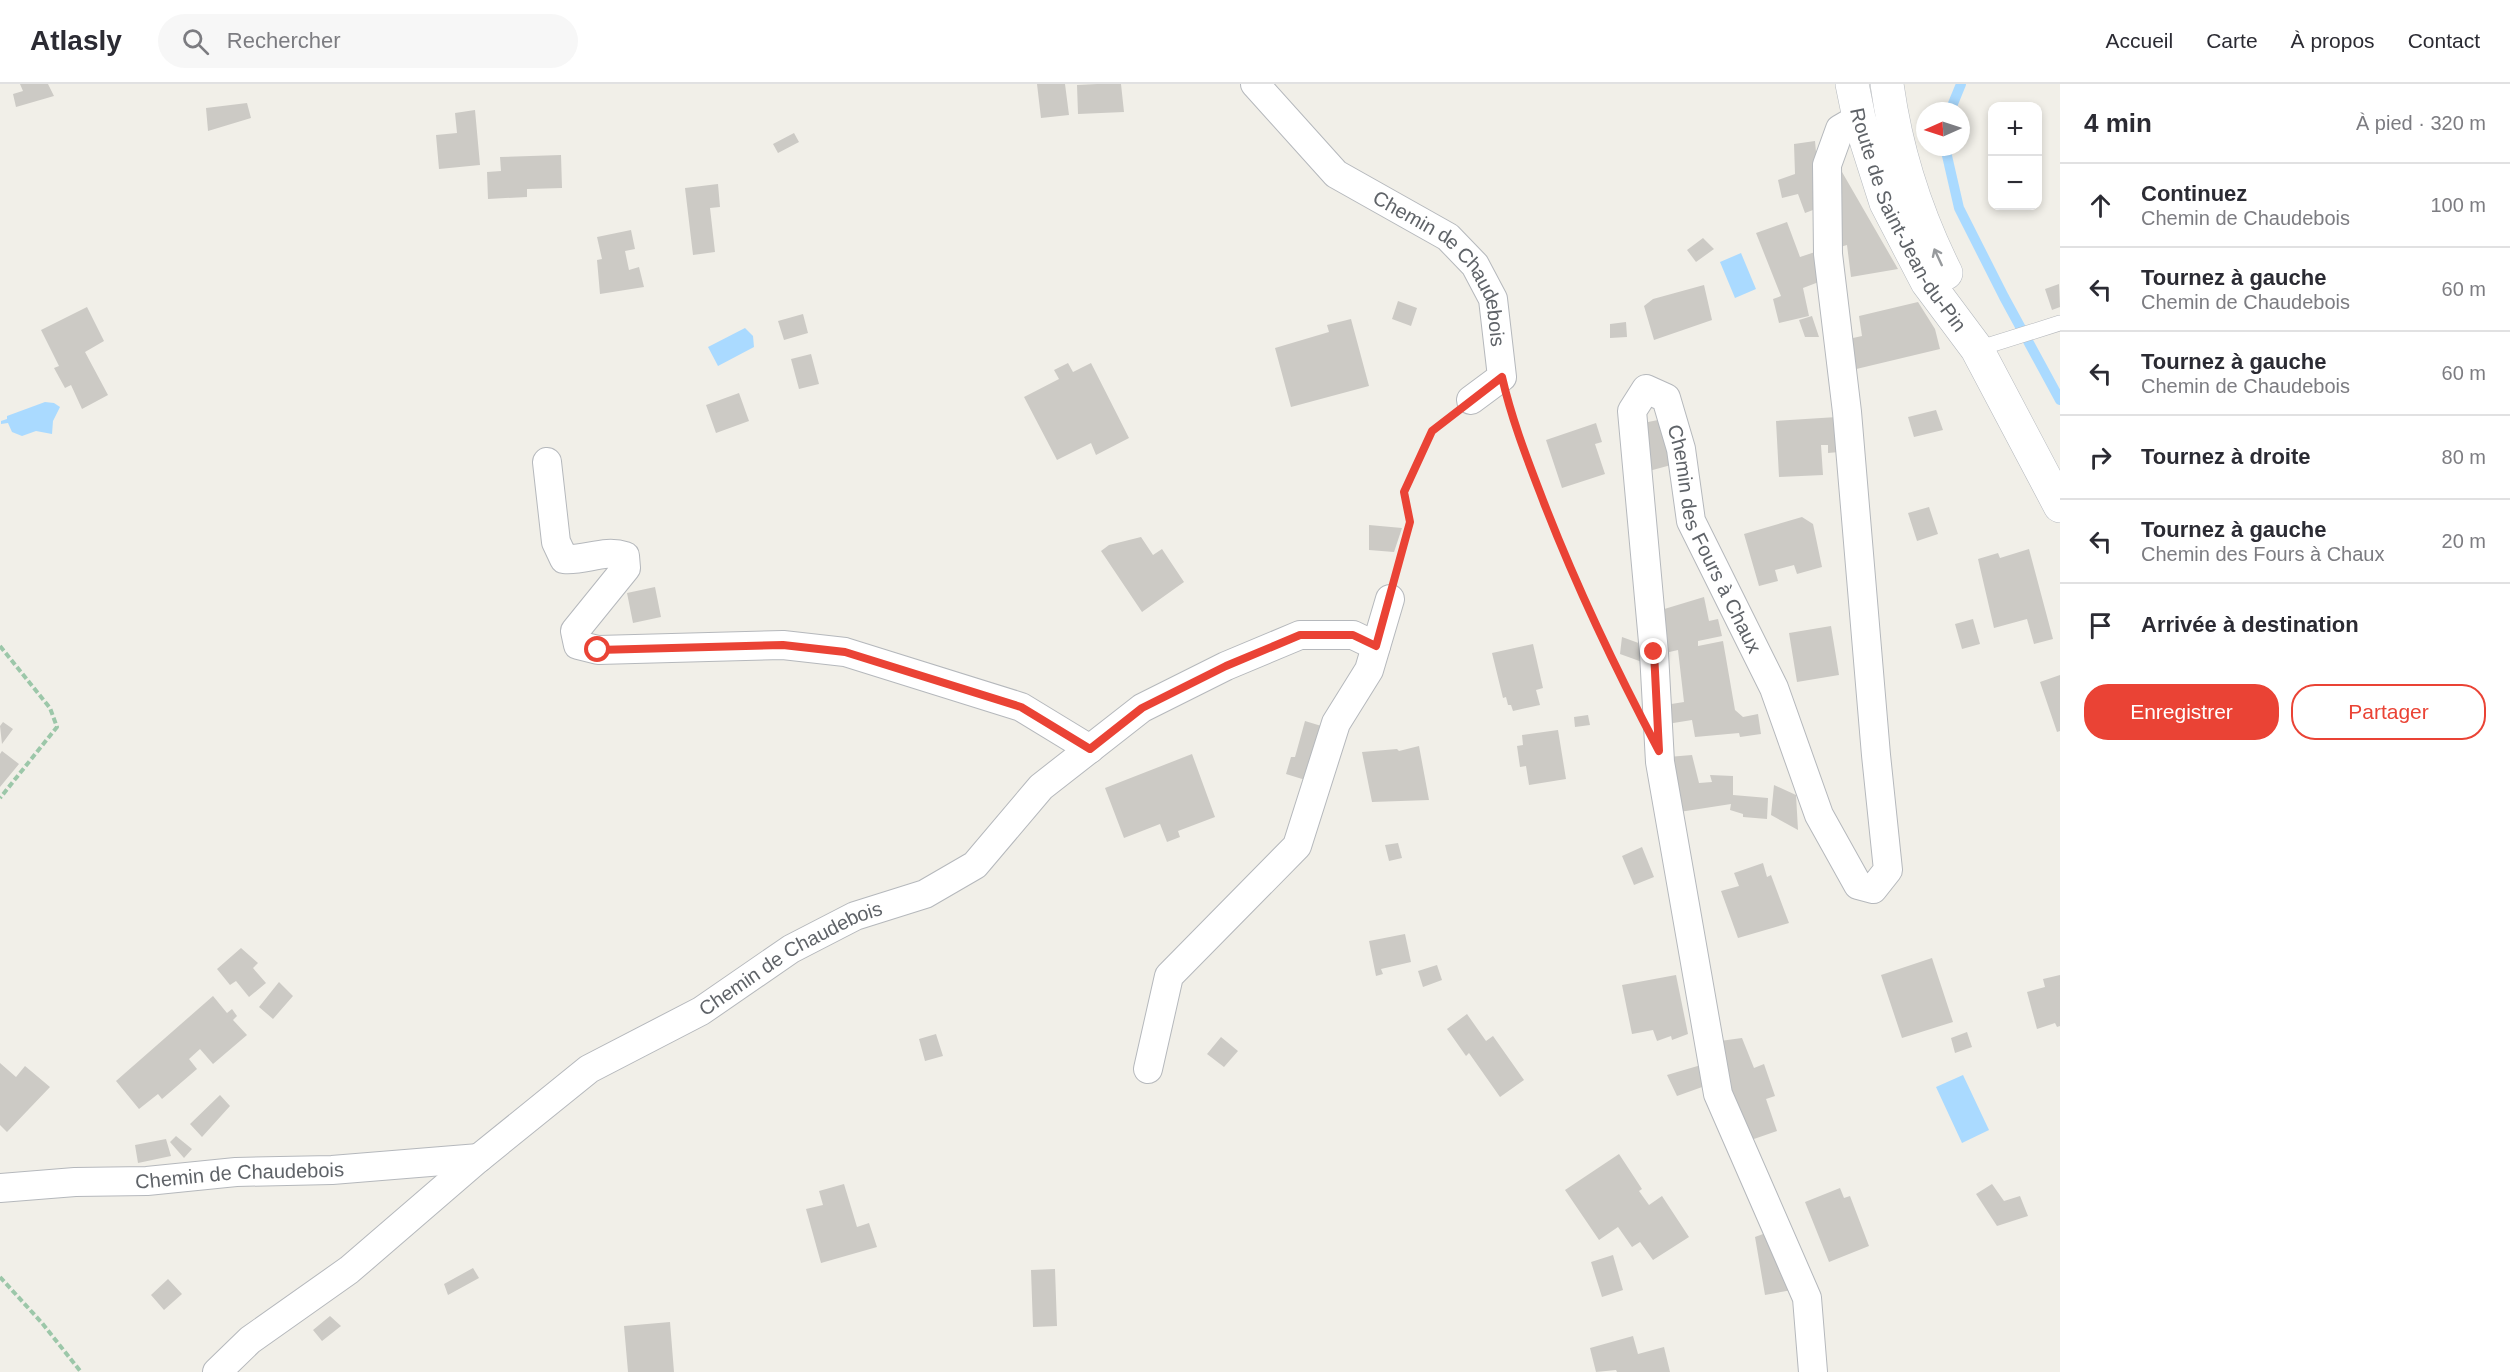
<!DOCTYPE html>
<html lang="fr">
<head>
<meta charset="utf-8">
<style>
	body { margin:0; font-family:Arial,sans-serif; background:#f7f7f7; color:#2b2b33 }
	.controls { position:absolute; right:18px; top:18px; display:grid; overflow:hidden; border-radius:12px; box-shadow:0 3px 9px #0003 }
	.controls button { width:54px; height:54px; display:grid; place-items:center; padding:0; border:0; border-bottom:2px solid #e1e1e2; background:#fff; color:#2b2b33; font:30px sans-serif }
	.compass { position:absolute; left:1916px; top:18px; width:54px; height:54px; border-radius:50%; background:#fff; box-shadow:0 3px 9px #0003; rotate:267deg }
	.stop { position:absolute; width:18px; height:18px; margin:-14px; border:4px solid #ea4335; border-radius:50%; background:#fff }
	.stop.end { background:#ea4335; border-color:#fff; box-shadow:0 2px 6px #0008 }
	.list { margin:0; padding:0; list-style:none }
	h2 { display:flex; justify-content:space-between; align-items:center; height:78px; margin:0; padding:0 24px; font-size:26px }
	h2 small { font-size:20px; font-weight:400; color:#7c7c81 }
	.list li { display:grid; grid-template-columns:39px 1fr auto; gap:18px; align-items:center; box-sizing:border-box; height:84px; padding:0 24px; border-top:2px solid #e1e1e2 }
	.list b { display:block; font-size:22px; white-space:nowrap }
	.list p { margin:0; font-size:20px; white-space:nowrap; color:#7c7c81 }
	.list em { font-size:20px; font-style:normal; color:#7c7c81 }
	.actions { display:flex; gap:12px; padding:18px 24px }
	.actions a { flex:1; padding:14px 0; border:2px solid #ea4335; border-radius:24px; text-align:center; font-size:21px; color:#ea4335 }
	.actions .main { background:#ea4335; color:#fff }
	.icon { flex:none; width:33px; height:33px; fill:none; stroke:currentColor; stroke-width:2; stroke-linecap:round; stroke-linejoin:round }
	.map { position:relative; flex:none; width:2060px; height:1288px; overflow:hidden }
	header { display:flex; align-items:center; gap:36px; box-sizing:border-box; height:84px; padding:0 30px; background:#fff; border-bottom:2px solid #e1e1e2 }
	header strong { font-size:28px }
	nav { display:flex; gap:33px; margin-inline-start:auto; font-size:21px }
	.search { width:420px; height:54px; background:#f7f7f7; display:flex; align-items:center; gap:15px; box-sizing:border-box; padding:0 21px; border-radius:33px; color:#7c7c81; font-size:22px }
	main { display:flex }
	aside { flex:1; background:#fff }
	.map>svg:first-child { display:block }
</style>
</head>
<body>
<header>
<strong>Atlasly</strong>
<div class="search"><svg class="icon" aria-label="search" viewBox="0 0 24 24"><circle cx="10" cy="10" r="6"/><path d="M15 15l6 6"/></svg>Rechercher</div>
<nav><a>Accueil</a><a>Carte</a><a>À propos</a><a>Contact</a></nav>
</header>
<main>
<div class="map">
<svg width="2060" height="1288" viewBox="0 0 2060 1288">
	<rect width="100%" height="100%" fill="#f1efe8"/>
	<path fill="#aadaff" d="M1741,169L1756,205L1735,214L1720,178Z
		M745,244L753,252L754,263L718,282L708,263Z
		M45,318L54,319L60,323L53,337L52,350L36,347L22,352L12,348L8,339L1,340V337L7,335V332Z
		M1963,991L1989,1046L1962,1059L1936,1003Z"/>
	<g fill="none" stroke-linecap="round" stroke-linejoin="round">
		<path stroke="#aadaff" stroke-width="10" d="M1950,27L1961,0
			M1945,63L1959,124L2004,213L2060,316"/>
	</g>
	<path fill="#cccac5" d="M20,0H48L54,12L16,23L13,10L23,7Z
		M1037,0H1065L1069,31L1041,34Z
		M1097,0H1121L1124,28L1078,30L1077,1Z
		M247,19L251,34L208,47L206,24Z
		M475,26L480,81L439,85L436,51L457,49L455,29Z
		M794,49L799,58L778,69L773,60Z
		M1815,57L1821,123L1805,129L1798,110L1782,114L1778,96L1795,90L1794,60Z
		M561,71L562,104L527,105V113L488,115L487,88L501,87L500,73Z
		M1842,88L1898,185L1851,193L1847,161L1840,163L1836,89Z
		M718,100L720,123L710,124L715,168L693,171L685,104Z
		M1787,138L1800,173L1821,166L1824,196L1803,204L1809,232L1779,239L1773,215L1781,212L1756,149Z
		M631,146L635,165L625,167L629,186L639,183L644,203L600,210L597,176L602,175L597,153Z
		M1703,154L1714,165L1696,178L1687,166Z
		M2059,200L2060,223L2052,226L2045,205Z
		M1704,201L1712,236L1654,256L1644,222L1653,215Z
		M1398,217L1417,224L1411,242L1392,235Z
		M1918,218L1935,245L1940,265L1848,287L1844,256L1862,252L1859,232Z
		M87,223L104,257L85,268L108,311L82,325L71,301L65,304L54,284L59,282L41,246Z
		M803,230L808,249L784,256L778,237Z
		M1812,232L1819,253H1805L1799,236Z
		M1351,235L1369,302L1291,323L1275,264L1329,248L1327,241Z
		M1626,238L1627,253L1610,254V240Z
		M811,270L819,300L799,305L791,275Z
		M1068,279L1073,288L1091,279L1129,354L1096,371L1091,359L1057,376L1024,313L1059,295L1054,286Z
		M739,309L749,337L716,349L706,321Z
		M1936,326L1943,346L1914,353L1908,333Z
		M1837,333L1839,368L1828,369V361H1821L1823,391L1779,393L1776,337Z
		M1658,336L1671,381L1649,387L1643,339Z
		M1596,339L1602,358L1595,360L1605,390L1562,404L1546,356Z
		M1929,423L1938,450L1917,457L1908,429Z
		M1802,433L1813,440L1822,483L1797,490L1794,481L1775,486L1778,497L1759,502L1744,450Z
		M1369,441L1402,444L1394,468L1369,466Z
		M1141,453L1153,471L1162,465L1184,498L1142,528L1101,467L1109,461Z
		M2029,465L2053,555L2034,560L2027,535L1994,544L1978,475L1998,469L2000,474Z
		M655,503L661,533L633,539L627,509Z
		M1704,513L1709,537L1718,535L1722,552L1698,557V562L1723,557L1735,626L1743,633L1758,630L1761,650L1740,653L1739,649L1695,653L1692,636L1667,640L1665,621L1684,618L1678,566L1665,569L1661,526Z
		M1973,535L1980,560L1962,565L1955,540Z
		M1831,542L1839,591L1797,598L1789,549Z
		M1622,553L1644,561L1645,579L1620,570Z
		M1533,560L1543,604L1536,606L1540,621L1513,627L1511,621H1508L1506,613L1503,614L1492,569Z
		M2060,591V647L2057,648L2040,598Z
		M1588,631L1590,641L1575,643L1574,633Z
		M1305,637L1328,644L1312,698L1286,690L1291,673H1295Z
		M3,638L13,645L2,660L0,642Z
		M1558,646L1566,695L1529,701L1526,682L1520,683L1517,662L1523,661L1522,651Z
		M1419,662L1429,716L1372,718L1362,668L1397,665L1399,667Z
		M2,667L19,680L0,703V670Z
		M1192,670L1215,733L1178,747L1180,753L1167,758L1160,740L1124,754L1105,704Z
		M1692,671L1699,699L1712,698L1710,691L1733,692V711L1768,714L1767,735L1743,733V730L1730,726L1731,720L1673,729L1668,673Z
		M1774,701L1796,711L1798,746L1771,731Z
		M1398,759L1402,774L1389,777L1385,761Z
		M1642,763L1654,793L1634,801L1622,772Z
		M1763,779L1767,793L1771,791L1789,839L1738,854L1721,807L1739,802L1734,789Z
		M1405,850L1411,878L1381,885L1383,890L1376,892L1369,857Z
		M241,864L258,879L253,884L266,899L249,913L236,897L230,901L217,885Z
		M1932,874L1953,938L1902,954L1881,891Z
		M1437,881L1442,896L1423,903L1418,887Z
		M1676,891L1688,950L1672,956L1671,952L1657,957L1653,946L1632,950L1622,901Z
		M2060,891V942L2057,943L2055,939L2037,945L2027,908L2045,903L2043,895Z
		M279,898L293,912L273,935L259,923Z
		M213,912L227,929L232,925L237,932L233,936L247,951L213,980L200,965L189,975L197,985L162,1015L158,1010L139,1025L116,997Z
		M1467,930L1486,957L1493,952L1524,996L1500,1013L1469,969L1466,972L1447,945Z
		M1967,948L1972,963L1955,969L1951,954Z
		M936,950L943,972L925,977L919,955Z
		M1221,953L1238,967L1224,983L1207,970Z
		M1742,954L1754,984L1764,980L1775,1012L1766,1015L1777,1047L1751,1056L1731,1013L1720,957Z
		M0,979L16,993L25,982L50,1003L7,1048L0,1041Z
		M1701,981L1705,1002L1677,1012L1667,991Z
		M220,1011L230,1022L202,1053L190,1040Z
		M176,1052L192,1065L184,1074L170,1058Z
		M166,1055L171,1072L138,1079L135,1061Z
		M1619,1070L1642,1105L1639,1107L1649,1121L1662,1112L1689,1153L1653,1176L1640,1158L1632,1163L1618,1143L1599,1156L1565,1106Z
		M844,1100L857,1143L869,1139L877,1163L821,1179L806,1125L823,1121L819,1107Z
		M1992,1100L2004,1117L2020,1112L2028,1132L1997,1142L1976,1110Z
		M1840,1104L1844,1114L1850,1112L1869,1162L1829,1178L1805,1118Z
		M1771,1147L1792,1206L1765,1211L1755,1153Z
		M1613,1171L1623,1206L1602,1213L1591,1178Z
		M473,1184L479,1194L448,1211L444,1200Z
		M1055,1185L1057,1242L1033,1243L1031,1186Z
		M168,1195L182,1210L164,1226L151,1211Z
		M330,1232L341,1242L322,1257L313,1246Z
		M670,1238L674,1288H628L624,1242Z
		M1633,1252L1638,1270L1664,1263L1670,1288H1617L1616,1286L1596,1288L1590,1264Z"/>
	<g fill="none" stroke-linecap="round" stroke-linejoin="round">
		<defs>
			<path id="service" d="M1977,265L2060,239"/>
			<g id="minor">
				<path id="s1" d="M1255,0L1336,90L1448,153L1475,181L1493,215L1502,293L1471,316"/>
				<path d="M547,378L556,458L564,475C585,477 604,465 625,472L626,484L575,547L578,561L598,566L783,561L845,568L1021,623L1090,665"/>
				<path d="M1148,985L1169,892L1297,762L1336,639L1369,586L1390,515"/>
				<path id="s2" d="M0,1104L75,1098L147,1097L236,1088L332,1086L479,1074"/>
				<path id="s3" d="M217,1288L250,1256L349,1186L479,1074L589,985L701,927L791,865L855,832L925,810L975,781L1041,703L1142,624L1226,582L1300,551H1353L1376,562"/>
				<path id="s4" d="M1813,1288L1807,1214L1718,1010L1660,678L1654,569L1632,327L1646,305L1666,314L1681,365L1691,437L1774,604L1819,731L1858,801L1873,805L1888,786L1876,671L1847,328L1828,170L1827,81L1840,45L1859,34"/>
			</g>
			<g id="secondary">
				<path id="s5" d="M1852,0L1859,34L1886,119L1927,198L1977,265L2060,422"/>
				<path d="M1887,0C1896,66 1916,129 1946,189"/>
			</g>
		</defs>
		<use href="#service" stroke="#b5b8bc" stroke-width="16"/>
		<use href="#minor" stroke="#b5b8bc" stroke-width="30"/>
		<use href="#secondary" stroke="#b6babf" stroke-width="34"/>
		<path stroke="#9cc7a9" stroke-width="4" stroke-dasharray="6 3" stroke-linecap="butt" d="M1510,326L1570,485L1621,596
			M1398,485L1410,438L1404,408L1432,347L1448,334
			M0,562L50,624L57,643L0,714
			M0,1193L42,1239L81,1288"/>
		<use href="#service" stroke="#fff" stroke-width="15"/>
		<use href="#minor" stroke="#fff" stroke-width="28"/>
		<use href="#secondary" stroke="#fff" stroke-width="33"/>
	</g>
	<defs><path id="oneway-shaft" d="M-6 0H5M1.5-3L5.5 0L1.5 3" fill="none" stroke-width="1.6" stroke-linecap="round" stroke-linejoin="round" transform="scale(1.5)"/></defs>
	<use stroke="#979a9d" href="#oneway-shaft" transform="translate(1938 173) rotate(-115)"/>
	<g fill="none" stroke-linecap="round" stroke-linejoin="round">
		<path stroke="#ea4335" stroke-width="8" d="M598,566L783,561L845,568L1021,623L1090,665L1142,624L1226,582L1300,551H1353L1376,562L1410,438L1404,408L1432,347L1502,293C1512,337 1528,377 1544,419C1577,504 1616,586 1659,667L1654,568"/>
	</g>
	<g text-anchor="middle" stroke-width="6" stroke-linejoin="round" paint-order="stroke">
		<g font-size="20" fill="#5f6368" stroke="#fff">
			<text dy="7" stroke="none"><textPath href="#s5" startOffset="148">Route de Saint-Jean-du-Pin</textPath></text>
			<text dy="7" stroke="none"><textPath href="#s1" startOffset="270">Chemin de Chaudebois</textPath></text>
			<text dy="7" stroke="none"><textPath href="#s4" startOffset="1184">Chemin des Fours à Chaux</textPath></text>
			<text dy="7" stroke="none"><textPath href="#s3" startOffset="711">Chemin de Chaudebois</textPath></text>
			<text dy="7" stroke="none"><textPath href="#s2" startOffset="240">Chemin de Chaudebois</textPath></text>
		</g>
	</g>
</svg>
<div class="controls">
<button>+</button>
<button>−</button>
</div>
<svg class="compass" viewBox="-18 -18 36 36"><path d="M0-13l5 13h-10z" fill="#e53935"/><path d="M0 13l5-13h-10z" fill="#7c7c81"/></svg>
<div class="stop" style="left:598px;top:566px"></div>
<div class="stop end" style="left:1654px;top:568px"></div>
</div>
<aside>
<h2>4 min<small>À pied · 320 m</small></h2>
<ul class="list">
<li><svg class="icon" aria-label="ahead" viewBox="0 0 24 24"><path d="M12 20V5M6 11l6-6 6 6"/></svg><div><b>Continuez</b><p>Chemin de Chaudebois</p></div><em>100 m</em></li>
<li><svg class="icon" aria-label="left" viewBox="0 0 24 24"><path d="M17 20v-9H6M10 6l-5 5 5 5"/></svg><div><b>Tournez à gauche</b><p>Chemin de Chaudebois</p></div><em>60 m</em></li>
<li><svg class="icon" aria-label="left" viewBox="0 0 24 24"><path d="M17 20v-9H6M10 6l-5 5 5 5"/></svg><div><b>Tournez à gauche</b><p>Chemin de Chaudebois</p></div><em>60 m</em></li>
<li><svg class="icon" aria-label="right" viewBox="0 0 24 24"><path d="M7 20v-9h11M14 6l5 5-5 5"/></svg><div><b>Tournez à droite</b></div><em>80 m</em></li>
<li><svg class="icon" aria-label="left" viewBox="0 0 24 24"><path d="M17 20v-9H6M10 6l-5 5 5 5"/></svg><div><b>Tournez à gauche</b><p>Chemin des Fours à Chaux</p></div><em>20 m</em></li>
<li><svg class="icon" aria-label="arrive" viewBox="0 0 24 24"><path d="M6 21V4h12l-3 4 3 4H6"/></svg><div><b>Arrivée à destination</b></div></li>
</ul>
<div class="actions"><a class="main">Enregistrer</a><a>Partager</a></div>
</aside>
</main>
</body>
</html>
